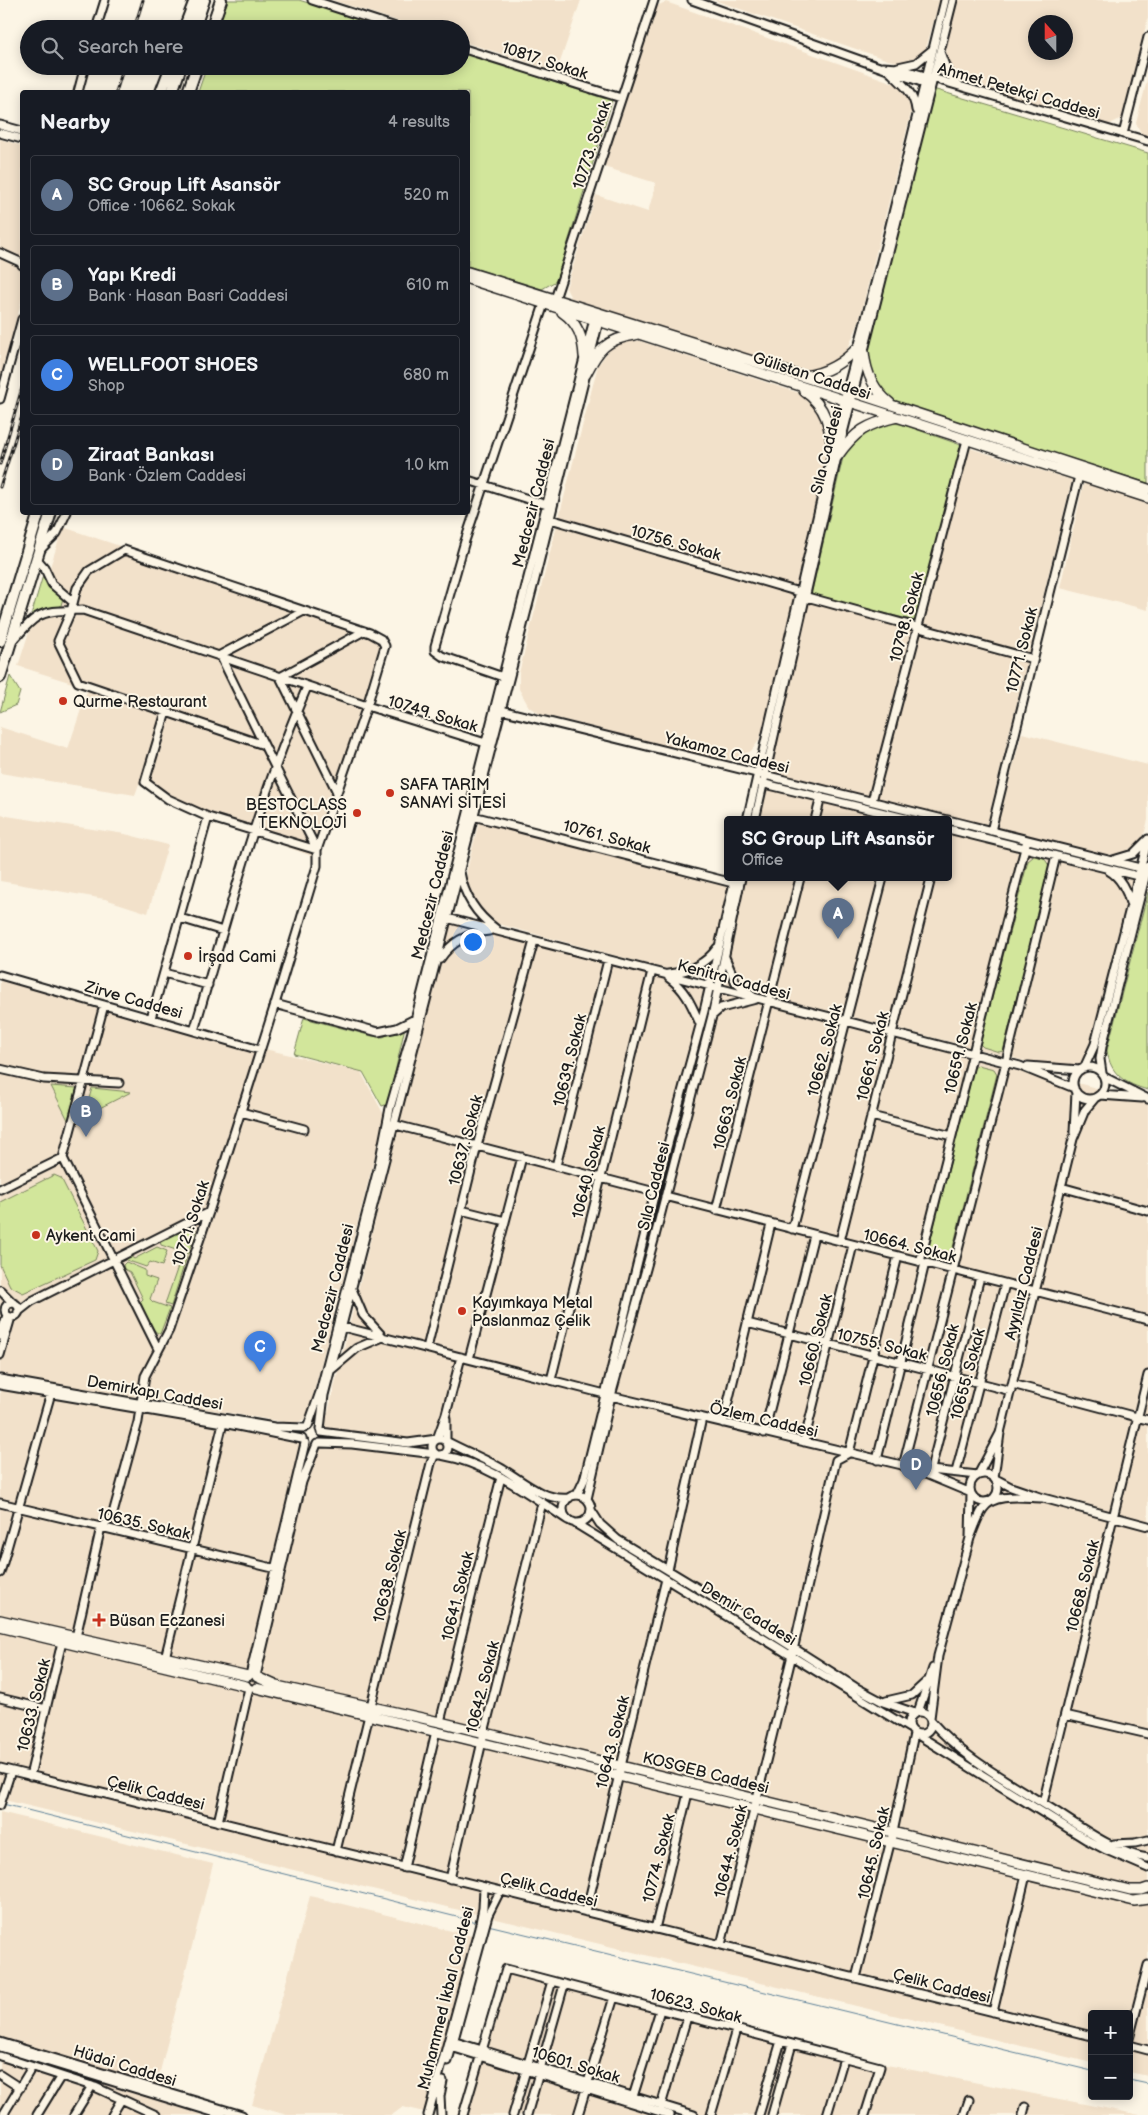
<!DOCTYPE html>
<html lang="en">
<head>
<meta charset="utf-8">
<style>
	body { margin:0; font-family:"Balsamiq Sans",sans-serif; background:#20242c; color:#f1f3f6 }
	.controls { position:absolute; right:15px; bottom:15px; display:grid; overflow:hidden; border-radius:5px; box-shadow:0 2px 12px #0003 }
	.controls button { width:45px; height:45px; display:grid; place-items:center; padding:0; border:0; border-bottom:1px solid #363941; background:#171b24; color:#f1f3f6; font:25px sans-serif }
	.compass { position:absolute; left:1028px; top:15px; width:45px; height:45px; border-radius:50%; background:#171b24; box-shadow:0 2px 12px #0003; rotate:339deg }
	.you { position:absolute; left:472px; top:941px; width:18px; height:18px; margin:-12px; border:4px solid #fff; border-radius:50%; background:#1a73e8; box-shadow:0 0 0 8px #1a73e833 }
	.badge { display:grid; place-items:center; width:32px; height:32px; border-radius:50%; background:#c8321e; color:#fff; font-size:16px; font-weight:700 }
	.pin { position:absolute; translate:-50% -41px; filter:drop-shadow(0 1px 2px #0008) }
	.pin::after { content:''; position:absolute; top:26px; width:18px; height:15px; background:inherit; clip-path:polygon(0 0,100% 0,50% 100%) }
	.popup { position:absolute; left:724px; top:816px; width:228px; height:65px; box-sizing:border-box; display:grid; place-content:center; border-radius:5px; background:#171b24; filter:drop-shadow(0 1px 4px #0005); font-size:16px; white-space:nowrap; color:#9ea1a6 }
	.popup b { font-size:19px; color:#f1f3f6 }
	.popup::after { content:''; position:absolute; left:50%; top:100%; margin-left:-10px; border:10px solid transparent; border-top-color:#171b24 }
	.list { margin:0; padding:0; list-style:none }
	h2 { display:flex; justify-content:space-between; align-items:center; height:65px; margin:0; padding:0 20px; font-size:21px }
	h2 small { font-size:16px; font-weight:400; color:#9ea1a6 }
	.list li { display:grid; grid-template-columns:32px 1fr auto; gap:15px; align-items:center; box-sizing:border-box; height:80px; margin:0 10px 10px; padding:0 10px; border:1px solid #363941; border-radius:5px }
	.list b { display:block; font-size:19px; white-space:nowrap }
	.list p { margin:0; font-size:16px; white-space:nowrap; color:#9ea1a6 }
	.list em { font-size:16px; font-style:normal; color:#9ea1a6 }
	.icon { flex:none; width:28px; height:28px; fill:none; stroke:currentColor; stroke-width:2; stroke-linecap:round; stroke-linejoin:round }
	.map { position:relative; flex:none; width:1148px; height:2115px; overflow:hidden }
	.search { position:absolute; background:#171b24; box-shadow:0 2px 12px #0003; left:20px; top:20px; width:450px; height:55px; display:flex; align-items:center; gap:12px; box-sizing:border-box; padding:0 18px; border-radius:28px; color:#9ea1a6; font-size:19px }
	.panel { position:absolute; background:#171b24; box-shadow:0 2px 12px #0003; left:20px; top:90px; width:450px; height:425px; border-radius:5px }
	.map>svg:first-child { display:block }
</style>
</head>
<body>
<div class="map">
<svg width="1148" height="2115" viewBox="0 0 1148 2115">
	<rect width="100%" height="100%" fill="#fcf5e5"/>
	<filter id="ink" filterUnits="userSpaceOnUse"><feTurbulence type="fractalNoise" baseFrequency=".02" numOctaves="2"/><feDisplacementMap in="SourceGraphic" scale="10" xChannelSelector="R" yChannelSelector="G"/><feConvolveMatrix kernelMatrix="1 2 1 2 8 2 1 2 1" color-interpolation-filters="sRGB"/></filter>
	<g filter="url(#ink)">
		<path fill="#f2e1ca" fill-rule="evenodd" d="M332,0H581L558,68L553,70L461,41V29H422Z
			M714,0H940L926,48L918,57L903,63L888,60Z
			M958,0H1148V18L1122,118L1108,125L964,84L951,70L946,57L947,43ZM1036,22H1066V52H1036Z
			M666,2L902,86L912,109L858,325L847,350L828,365L816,369L797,370L571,298L566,288L596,195L648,212L656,183L604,167L656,6Z
			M1148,77V137L1142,135L1136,123Z
			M0,139L22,146V299L0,380Z
			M627,341H640L799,393L809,400L818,410L825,423L826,455L763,730L758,742L751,751L734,759L722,760L540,714L529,707L519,689V673L598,365L610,349Z
			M969,448L1072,480L983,840L1135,878L1084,1076L722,984L746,878H948V820H759L809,602L920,632Z
			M1084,482L1148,504V610L1060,588Z
			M63,527L373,631L387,643L368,705L362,704L314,857L164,801L139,784L135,795L0,773V727L68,749L88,688L18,666Z
			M1022,733L1148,765V820L1144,835L1138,844L1122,854L1103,855L997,827Z
			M0,815L125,834L168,845L148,913L105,899L0,881Z
			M479,822L729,887L714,946L694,964L681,968L665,969L495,923L475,903L469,892L467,880V870Z
			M448,923L1148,1101V2076L1129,2072V2014H1092V2063L0,1799V1388L320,1445Z
			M0,979L263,1054L265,1049L361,1072L385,1117L309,1411L304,1419L296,1424L283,1422L0,1374Z
			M0,1812L213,1864L153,2099L203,2115H0Z
			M310,1896L472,1936L424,2112L403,2107L392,2115H287L252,2105Z
			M503,1963L887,2065L1140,2115H457Z"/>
		<path fill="#d2e69b" stroke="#77815c" d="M228,0H299L389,29H221L224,22L221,19Z
			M461,52L612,101L556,281L542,289L468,266V92H198L207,66H461Z
			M933,89L1148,153V483L903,405C880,394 865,372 869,345Z
			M891,423L901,424L961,445L916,621L811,595L844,453L864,431Z
			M44,572L55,592L63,598L60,609L30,619Z
			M10,676L20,692L16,705L0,712Z
			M1034,856L1044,858L1050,867L1003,1051L999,1052L983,1047L980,1044L1028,861Z
			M1148,892V1090C1126,1084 1110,1075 1107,1050Z
			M304,1018L372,1036L383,1037L405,1027L388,1104L382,1106L363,1072L294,1054Z
			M978,1065L994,1069L997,1074L950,1259L946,1262L929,1258L927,1254L974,1068Z
			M51,1086L77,1088L68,1120Z
			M92,1088L131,1092L84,1116Z
			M54,1175L61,1178L98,1251L95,1260L23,1293L10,1286L0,1265V1202Z
			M190,1226L195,1228L196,1230L188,1254L161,1245L160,1241Z
			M157,1247L167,1251L162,1266L150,1262L146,1267L126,1260L130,1256L134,1259Z
			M182,1255L187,1256L171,1306L165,1304Z
			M126,1262L145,1270V1276L157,1280L150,1299L153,1302L170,1308L160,1334C150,1331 145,1312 140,1302L143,1299L130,1272L124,1269L123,1265Z"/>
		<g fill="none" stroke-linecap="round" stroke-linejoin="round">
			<path stroke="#5e8198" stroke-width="1" d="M3,1804L477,1922
				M488,1925L1092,2071
				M1129,2080L1148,2084"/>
			<defs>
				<path id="minor" d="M312,0L402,29
					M692,0L927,84
					M96,29L105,0
					M461,48L621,98
					M940,52L947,71L959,85
					M883,67L898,68L1148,141
					M898,67L916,63L932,50
					M891,73C903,84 914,93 916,110
					M78,92L85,66
					M0,125L22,131
					M0,133L22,139
					M1123,134L1148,37
					M0,253L20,262L22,265
					M555,299L654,0
					M0,399L22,319
					M468,480L550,506
					M547,518L799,592
					M40,550L57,533L67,512
					M37,559L44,567L52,584L73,602
					M807,597L1033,659
					M11,643C19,635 27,623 37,617C50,609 68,611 83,610L367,706L385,646L381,639L370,633L124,550L89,571L77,588L71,611L58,641L78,682L264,745L317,850L367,706L492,745
					M503,677L442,656L435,651V646L465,541L544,304
					M501,710L947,820
					M264,745L220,655L304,611
					M761,783L913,820
					M337,792L280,677L364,631
					M872,801L967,440
					M473,816L733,883
					M747,820L844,401L886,242L945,0
					M755,820L837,457L953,0
					M815,820L821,797
					M948,820L1144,869
					M948,829L1142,877
					M991,831L1079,476
					M1113,860L1133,854L1146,841
					M1109,871C1120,877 1127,891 1130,903
					M460,872C464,896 477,915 496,929
					M443,917L1020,1066L1074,1088
					M180,918L223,931
					M440,959C452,941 468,933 489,931
					M164,973L208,985
					M668,974C688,972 705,965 717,948
					M0,975L260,1050
					M669,978C686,990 692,1006 700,1024
					M275,1004L378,1032L397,1028L415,1019
					M104,1005L63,1158L158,1349
					M712,1016L721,1008L756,999L736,983L725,957
					M151,1018L208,817
					M194,1031C228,915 259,798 307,687
					M1028,1066L1080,1070
					M1073 1083a16 16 0 1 1 32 0a16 16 0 1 1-32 0Z
					M1084,1068L1095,1044L1148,839
					M0,1069L44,1079L119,1083
					M1102,1073L1100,1059L1102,1047L1148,866
					M1104,1077L1148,1099
					M1100,1095L1142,1098
					M241,1112L304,1129
					M871,1116L952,1136
					M392,1124L655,1192
					M1074,1132L1076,1092
					M556,1166L608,960
					M1061,1187L1148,1211
					M0,1189L63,1158
					M665,1196L1148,1320
					M461,1210L505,1221
					M716,1210L800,878
					M792,1229L883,878
					M840,1241L931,878
					M920,1262L1027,840
					M0,1290L13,1303
					M5 1310a7 7 0 1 1 14 0a7 7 0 1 1-14 0Z
					M18,1312L32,1301L209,1212
					M747,1323L1011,1391
					M339,1326L605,1394
					M0,1336L7,1315
					M427,1348L477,1146L534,941
					M0,1355L11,1317
					M469,1359L522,1157
					M331,1370L357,1348L383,1337L363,1315L352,1289
					M0,1379L274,1427L305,1428
					M551,1380L652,971
					M1012,1384L1148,1420
					M0,1385L223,1423L302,1439
					M611,1396L906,1466
					M446,1419V1441C463,1450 482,1458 499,1467C521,1479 542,1501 569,1498
					M723,1423L771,1224
					M308,1426L320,1392L378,1169L390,1108L413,1028L595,315
					M320,1429L324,1395L535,579L600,317
					M321,1432L408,1443L437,1439L446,1414L461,1357
					M764,1433L814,1235
					M1000,1433L994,1478L1011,1487L1043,1498C1025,1498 994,1492 983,1509C977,1518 974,1529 970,1538L971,1493L911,1468L978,1475Z
					M1000,1433L1073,1139L1085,1110L1095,1098
					M432 1447a8 8 0 1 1 16 0a8 8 0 1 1-16 0Z
					M804,1442L853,1245
					M320,1443L352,1444L435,1454L431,1463L371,1706
					M441,1455C488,1463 529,1494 568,1520
					M877,1460L925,1263
					M903,1466L1006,1062L1056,856
					M931,1469L980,1277
					M956,1472L1005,1284
					M970 1488a14 14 0 1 1 28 0a14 14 0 1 1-28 0Z
					M577,1495L584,1480L655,1192L704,1011L735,878
					M563 1509a14 14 0 1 1 28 0a14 14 0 1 1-28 0Z
					M1043,1498L1148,1526
					M587,1499L611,1396L654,1240L712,1016L741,878
					M0,1503L281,1570
					M591,1510L600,1524L618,1540L729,1607L855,1687L883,1702L915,1713
					M573,1522L909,1728
					M668,1570L702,1418
					M0,1573L51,1393
					M76,1637L101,1527L112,1517L138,1422L145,1376L169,1330L209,1212L275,1004L317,866V850L208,817L168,799L145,782L166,712
					M165,1658L223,1423
					M250,1675L305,1443
					M256,1676L302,1482L317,1444
					M0,1698L46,1709
					M886,1701L912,1695L926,1682
					M909 1723a11 11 0 1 1 22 0a11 11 0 1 1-22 0Z
					M918,1712L933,1668
					M1065,1715L1148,1734
					M930,1718L938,1656L970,1538
					M931,1721C963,1758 1006,1780 1047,1806C1075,1823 1116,1854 1148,1858
					M440,1722L501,1477
					M918,1735L1087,1840L1104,1849L1148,1868
					M0,1768L1092,2036
					M30,1776L62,1642
					M1043,1803L1148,1375
					M0,1805L11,1771
					M218,1822L249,1688
					M1114,1844L1135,1843L1148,1840
					M336,1851L369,1715
					M404,1868L436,1731
					M450,1879L484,1733L542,1503
					M586,1912L666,1579
					M655,1929L688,1793
					M721,1945L792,1655L836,1460L849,1453L898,1256
					M856,1978L893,1832L914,1734
					M993,2012L1026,1875
					M1129,2039L1148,1965
					M449,2040L694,2115
					M0,2042L242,2115
					M1129,2045L1148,2050
					M448,2046L670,2115
					M0,2047L222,2115
					M0,2056L95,2087L156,2115
					M448,2061L488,1915L500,1891
					M0,2075L20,2088
					M632,2100L660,2010
					M660,2109L687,2017
					M3,2115L32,2067
					M37,2115L61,2076
					M74,2115L92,2086
					M112,2115L121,2100
					M428,2115L479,1928L483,1908L484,1888
					M441,2115L440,2096L443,2081
					M463,2115L506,1969L880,2067L865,2115
					M513,2115L552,1981
					M527,2115L564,1985
					M578,2115L614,1997
					M711,2115L736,2030
					M759,2115L781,2041
					M772,2115L792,2044
					M827,2115L844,2058
					M964,2115L969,2100
					M1023,2115L1025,2107"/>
				<path id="major" d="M468,272L855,393L1148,489
					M468,279L1148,498
					M562,312C578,323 583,338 584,356
					M864,352C866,373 873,390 890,403
					M586,374C598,350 606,339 635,335
					M804,376C827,373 843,363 859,346
					M804,391C827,407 830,427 832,453
					M837,457C855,431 867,424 897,417
					M0,1620L248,1676
					M0,1627L246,1686
					M257,1677L277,1686L440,1722L1130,1890H1142L1148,1888
					M256,1688L1097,1892L1134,1901L1148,1899"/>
				<path id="highway" d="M184,29L195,0
					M194,29L204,0
					M211,29L221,0
					M161,92L171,66
					M172,92L181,66
					M188,92L197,66
					M0,641L39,512
					M0,677L51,512"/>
			</defs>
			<use href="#minor" stroke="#1c1c1c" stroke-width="11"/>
			<use href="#major" stroke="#1c1c1c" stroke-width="12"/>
			<use href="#highway" stroke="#1c1c1c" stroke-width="14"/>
			<use href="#minor" stroke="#fcf5e5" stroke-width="7"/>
			<use href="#major" stroke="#fcf5e5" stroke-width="9"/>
			<use href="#highway" stroke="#fcf5e5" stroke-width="10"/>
			<defs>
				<path id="rail" d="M134,29L143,0
					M116,92L124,66
					M0,464L22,388
					M0,487L22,416"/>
			</defs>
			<use href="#rail" stroke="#1c1c1c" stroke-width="3"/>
			<use href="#rail" stroke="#fcf5e5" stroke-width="1" stroke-dasharray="4" stroke-linecap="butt"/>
		</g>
	</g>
	<g fill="#c8321e" stroke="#fcf5e5" stroke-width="2">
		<circle cx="63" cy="701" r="5"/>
		<circle cx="390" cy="793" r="5"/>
		<circle cx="357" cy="813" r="5"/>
		<circle cx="188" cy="956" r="5"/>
		<circle cx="36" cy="1235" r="5"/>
		<circle cx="462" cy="1311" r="5"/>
		<path d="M96.5 1612.5h5v5h5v5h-5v5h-5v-5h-5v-5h5z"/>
	</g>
	<g text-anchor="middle" stroke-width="4" stroke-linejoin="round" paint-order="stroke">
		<g font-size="16" fill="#1c1c1c" stroke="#fcf5e5">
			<text transform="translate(545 60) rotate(18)" y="6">10817. Sokak</text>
			<text transform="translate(1019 90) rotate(16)" y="6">Ahmet Petekçi Caddesi</text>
			<text transform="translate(591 145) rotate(-72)" y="6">10773. Sokak</text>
			<text transform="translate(812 375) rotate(18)" y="6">Gülistan Caddesi</text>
			<text transform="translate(826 450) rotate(-76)" y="6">Sıla Caddesi</text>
			<text transform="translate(533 503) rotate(-76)" y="6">Medcezir Caddesi</text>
			<text transform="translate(676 542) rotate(16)" y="6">10756. Sokak</text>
			<text transform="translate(906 617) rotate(-75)" y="6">10798. Sokak</text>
			<text transform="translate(1021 650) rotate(-76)" y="6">10771. Sokak</text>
			<text transform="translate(433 713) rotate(17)" y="6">10749. Sokak</text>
			<text transform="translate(727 752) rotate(14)" y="6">Yakamoz Caddesi</text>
			<text transform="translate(607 836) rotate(15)" y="6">10761. Sokak</text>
			<text transform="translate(432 895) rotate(-76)" y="6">Medcezir Caddesi</text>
			<text transform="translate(734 979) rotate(15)" y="6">Kenitra Caddesi</text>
			<text transform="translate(134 999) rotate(16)" y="6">Zirve Caddesi</text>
			<text transform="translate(960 1048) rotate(-76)" y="6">10659. Sokak</text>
			<text transform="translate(824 1050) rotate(-75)" y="6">10662. Sokak</text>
			<text transform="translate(872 1056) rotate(-76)" y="6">10661. Sokak</text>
			<text transform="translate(569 1060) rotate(-76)" y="6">10639. Sokak</text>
			<text transform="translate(729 1103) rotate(-76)" y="6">10663. Sokak</text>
			<text transform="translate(465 1140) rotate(-75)" y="6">10637. Sokak</text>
			<text transform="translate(588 1172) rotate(-76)" y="6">10640. Sokak</text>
			<text transform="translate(653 1186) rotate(-76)" y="6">Sıla Caddesi</text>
			<text transform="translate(190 1223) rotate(-72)" y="6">10721. Sokak</text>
			<text transform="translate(910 1245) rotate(14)" y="6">10664. Sokak</text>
			<text transform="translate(1023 1283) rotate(-76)" y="6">Ayyıldız Caddesi</text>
			<text transform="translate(332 1288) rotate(-76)" y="6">Medcezir Caddesi</text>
			<text transform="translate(815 1340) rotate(-76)" y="6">10660. Sokak</text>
			<text transform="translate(882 1344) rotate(14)" y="6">10755. Sokak</text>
			<text transform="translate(942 1370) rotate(-76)" y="6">10656. Sokak</text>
			<text transform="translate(967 1374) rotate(-75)" y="6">10655. Sokak</text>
			<text transform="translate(155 1392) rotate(10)" y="6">Demirkapı Caddesi</text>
			<text transform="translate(764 1419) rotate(13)" y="6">Özlem Caddesi</text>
			<text transform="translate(144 1523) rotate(13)" y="6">10635. Sokak</text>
			<text transform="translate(389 1576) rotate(-76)" y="6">10638. Sokak</text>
			<text transform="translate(1082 1586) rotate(-76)" y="6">10668. Sokak</text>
			<text transform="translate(457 1596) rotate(-76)" y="6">10641. Sokak</text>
			<text transform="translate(749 1613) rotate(31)" y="6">Demir Caddesi</text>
			<text transform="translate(482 1687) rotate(-76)" y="6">10642. Sokak</text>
			<text transform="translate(33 1705) rotate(-76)" y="6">10633. Sokak</text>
			<text transform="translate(612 1742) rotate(-76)" y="6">10643. Sokak</text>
			<text transform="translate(706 1772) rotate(14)" y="6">KOSGEB Caddesi</text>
			<text transform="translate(156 1792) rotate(14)" y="6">Çelik Caddesi</text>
			<text transform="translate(730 1851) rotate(-76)" y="6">10644. Sokak</text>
			<text transform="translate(873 1853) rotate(-77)" y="6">10645. Sokak</text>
			<text transform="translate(658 1858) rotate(-76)" y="6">10774. Sokak</text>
			<text transform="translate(549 1889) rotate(14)" y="6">Çelik Caddesi</text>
			<text transform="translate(942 1985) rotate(14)" y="6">Çelik Caddesi</text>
			<text transform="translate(445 1998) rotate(-76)" y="6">Muhammed İkbal Caddesi</text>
			<text transform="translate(696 2005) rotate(15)" y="6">10623. Sokak</text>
			<text transform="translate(576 2064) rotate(17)" y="6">10601. Sokak</text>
			<text transform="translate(125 2065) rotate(17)" y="6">Hüdai Caddesi</text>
		</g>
		<g font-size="16" fill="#1c1c1c" stroke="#fcf5e5" text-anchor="start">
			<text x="73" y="707">Qurme Restaurant</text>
			<text x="400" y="790">SAFA TARIM<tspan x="400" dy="18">SANAYİ SİTESİ</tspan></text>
			<text x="347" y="810" text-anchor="end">BESTOCLASS<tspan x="347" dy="18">TEKNOLOJİ</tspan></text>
			<text x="198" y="962">İrşad Cami</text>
			<text x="46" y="1241">Aykent Cami</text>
			<text x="472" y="1308">Kayımkaya Metal<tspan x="472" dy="18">Paslanmaz Çelik</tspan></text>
			<text x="109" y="1626">Büsan Eczanesi</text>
		</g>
	</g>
</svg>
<div class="controls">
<button>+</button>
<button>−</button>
</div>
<svg class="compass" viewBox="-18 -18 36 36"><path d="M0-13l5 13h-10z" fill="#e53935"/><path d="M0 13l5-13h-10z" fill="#9ea1a6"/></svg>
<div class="you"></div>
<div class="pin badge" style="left:838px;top:939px;background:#5c6f8a">A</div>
<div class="popup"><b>SC Group Lift Asansör</b>Office</div>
<div class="pin badge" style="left:86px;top:1137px;background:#5c6f8a">B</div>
<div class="pin badge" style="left:260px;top:1372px;background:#3f7fe0">C</div>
<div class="pin badge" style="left:916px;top:1490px;background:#5c6f8a">D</div>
<div class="search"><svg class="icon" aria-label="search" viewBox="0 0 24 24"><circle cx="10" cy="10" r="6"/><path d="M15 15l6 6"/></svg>Search here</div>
<section class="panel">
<h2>Nearby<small>4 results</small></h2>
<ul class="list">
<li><span class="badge" style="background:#5c6f8a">A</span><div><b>SC Group Lift Asansör</b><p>Office · 10662. Sokak</p></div><em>520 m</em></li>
<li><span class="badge" style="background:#5c6f8a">B</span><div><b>Yapı Kredi</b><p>Bank · Hasan Basri Caddesi</p></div><em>610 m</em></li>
<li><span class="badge" style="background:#3f7fe0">C</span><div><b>WELLFOOT SHOES</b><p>Shop</p></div><em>680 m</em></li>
<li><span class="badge" style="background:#5c6f8a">D</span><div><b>Ziraat Bankası</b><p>Bank · Özlem Caddesi</p></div><em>1.0 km</em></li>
</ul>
</section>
</div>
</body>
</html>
